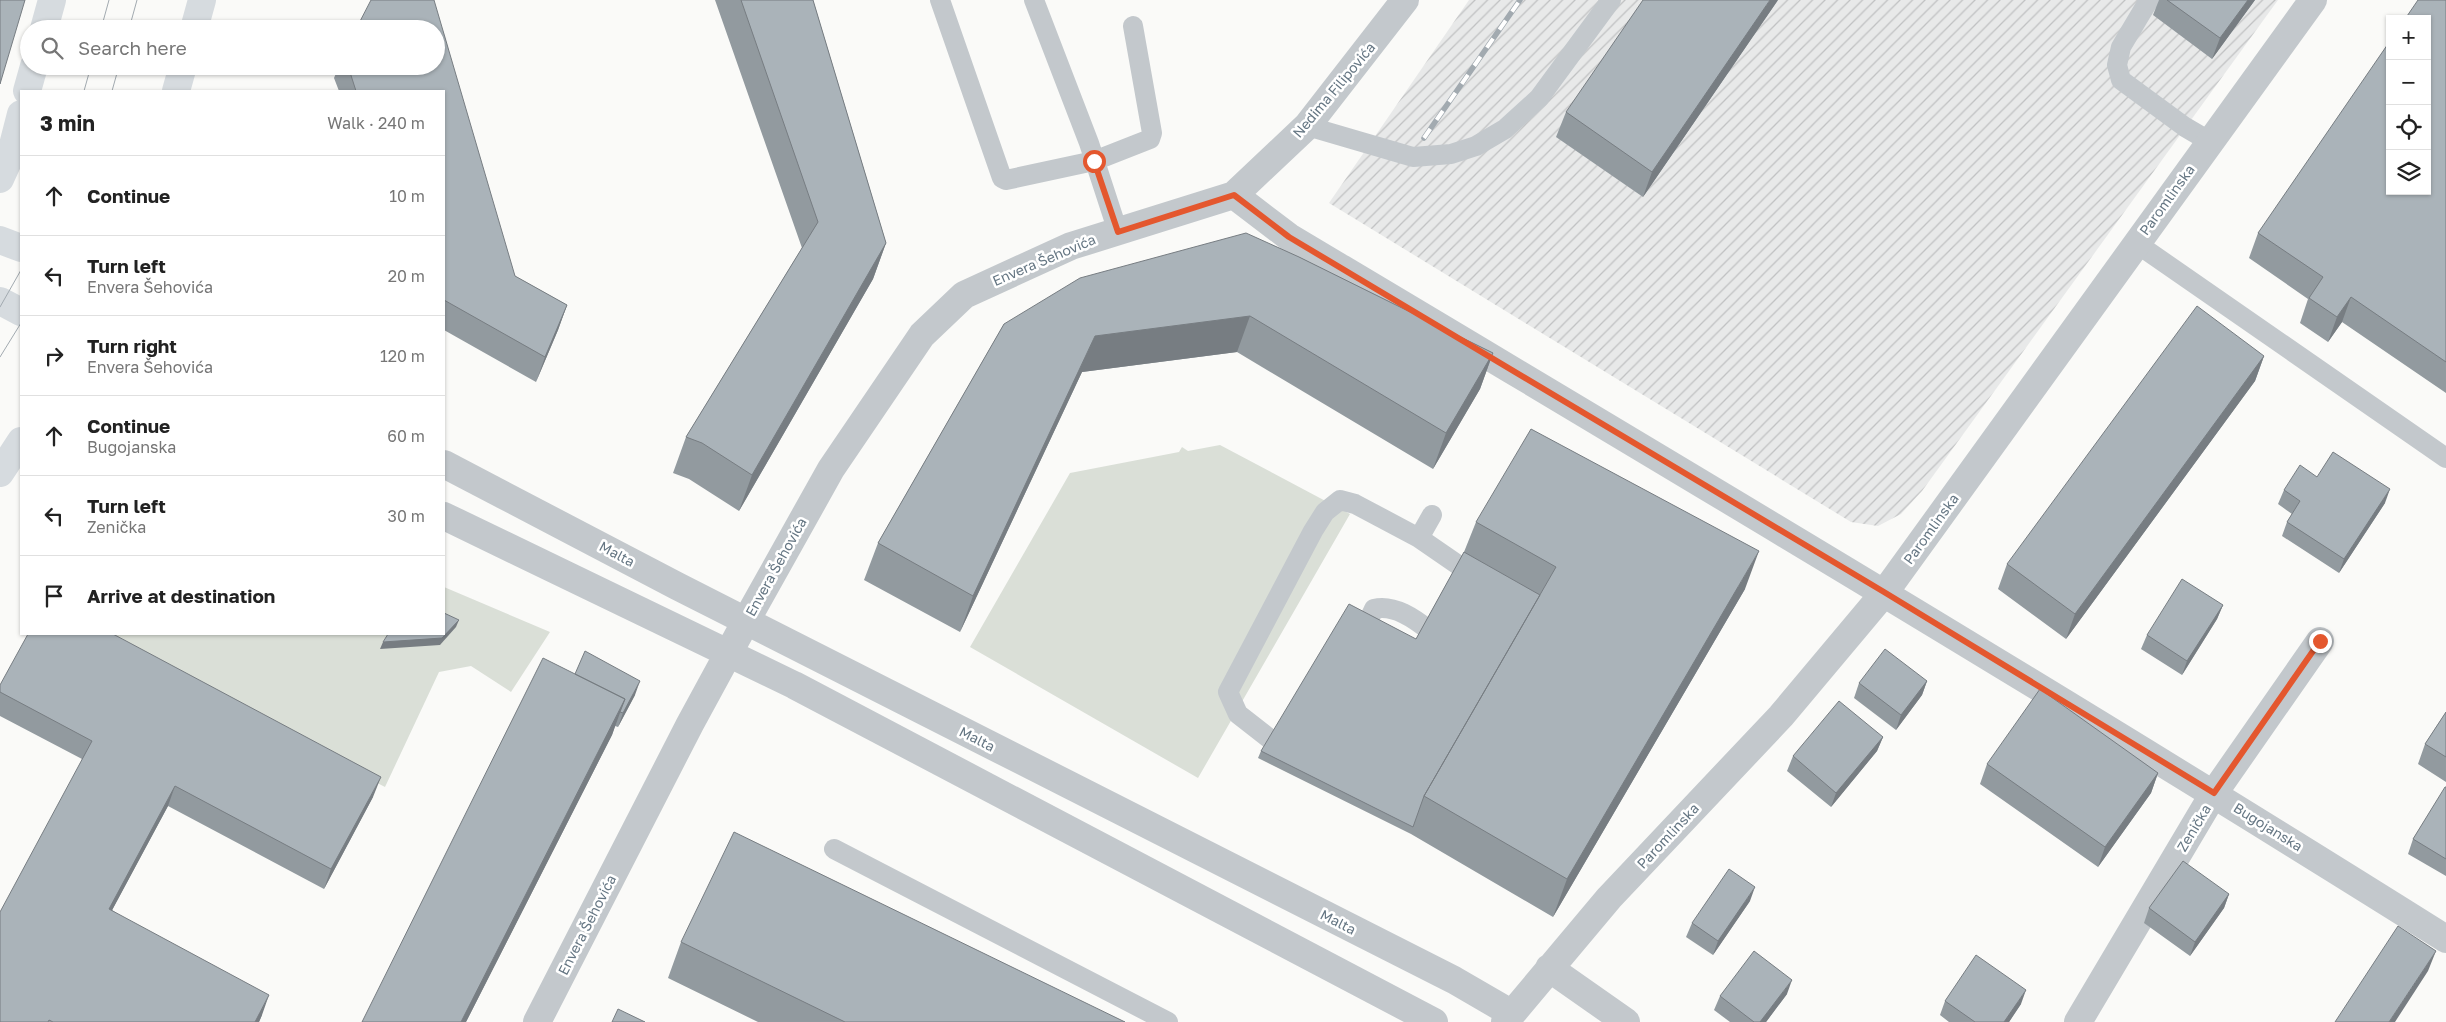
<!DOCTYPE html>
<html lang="en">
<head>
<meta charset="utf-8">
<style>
	body { margin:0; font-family:"Golos Text",sans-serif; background:#f6f6f6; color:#222 }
	.controls { position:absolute; right:15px; top:15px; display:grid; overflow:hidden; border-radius:0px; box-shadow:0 1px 4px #0004 }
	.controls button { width:45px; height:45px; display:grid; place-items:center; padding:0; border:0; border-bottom:1px solid #e0e0e0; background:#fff; color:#222; font:25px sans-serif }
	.stop { position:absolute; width:15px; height:15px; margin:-11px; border:4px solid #e4572e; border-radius:50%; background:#fff }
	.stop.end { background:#e4572e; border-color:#fff; box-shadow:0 1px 5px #0008 }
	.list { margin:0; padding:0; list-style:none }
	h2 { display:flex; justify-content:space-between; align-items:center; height:65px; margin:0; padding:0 20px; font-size:21px }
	h2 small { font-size:16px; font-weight:400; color:#767676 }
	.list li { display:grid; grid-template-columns:32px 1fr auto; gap:15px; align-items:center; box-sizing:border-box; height:80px; padding:0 20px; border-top:1px solid #e0e0e0 }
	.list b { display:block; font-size:19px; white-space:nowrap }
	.list p { margin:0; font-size:16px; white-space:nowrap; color:#767676 }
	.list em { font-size:16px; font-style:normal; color:#767676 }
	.icon { flex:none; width:28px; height:28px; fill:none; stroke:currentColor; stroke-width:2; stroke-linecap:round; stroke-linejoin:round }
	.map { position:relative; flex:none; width:2446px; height:1022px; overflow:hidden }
	.search { position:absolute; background:#fff; box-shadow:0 1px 4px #0004; left:20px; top:20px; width:425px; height:55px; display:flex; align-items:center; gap:12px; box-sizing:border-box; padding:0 18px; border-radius:28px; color:#767676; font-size:19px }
	.panel { position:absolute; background:#fff; box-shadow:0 1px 4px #0004; left:20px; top:90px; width:425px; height:545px; border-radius:0px }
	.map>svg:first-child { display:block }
</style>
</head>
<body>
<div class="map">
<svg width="2446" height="1022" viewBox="0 0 2446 1022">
	<defs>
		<pattern id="industrial-furrows" width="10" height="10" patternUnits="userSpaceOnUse" patternTransform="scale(1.25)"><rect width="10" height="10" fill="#e8e9e9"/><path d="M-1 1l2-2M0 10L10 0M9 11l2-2" fill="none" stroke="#c0c1c2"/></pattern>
	</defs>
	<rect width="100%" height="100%" fill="#fafaf8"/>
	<path fill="url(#industrial-furrows)" d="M1469,0H2278L1922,491L1901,514L1878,526L1851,522L1329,203Z"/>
	<path fill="#dadfd7" d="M1220,445L1350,514L1198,778L970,647L1070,473L1179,452L1182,447L1188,451Z
		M444,587L550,632L511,692L471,666L439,672L385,787L87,634H444Z"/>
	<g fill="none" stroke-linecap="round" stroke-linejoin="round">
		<path stroke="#c3c8cc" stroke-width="20" d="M940,0L1002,178L1006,180L1094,161L1150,139L1152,133L1133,26
			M1034,0L1089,143L1118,232
			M2149,0L2121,47L2117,65L2121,80L2185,127L2209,141
			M1307,126L1413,157L1451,154L1476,146L1505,129L1539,98L1611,0
			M2136,243L2446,458
			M1419,538L1432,515
			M1360,639L1374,609C1394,604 1415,619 1430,631L1431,637L1425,647
			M1294,746L1270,739L1238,714L1228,692L1313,531L1325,512L1340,500L1355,504L1419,538L1480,580
			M834,849L1168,1022"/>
		<path stroke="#c3c8cc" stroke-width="28" d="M1234,195L1307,126L1405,0
			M444,464L677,586L1454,980L1511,1013
			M444,516L794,685L1434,1022
			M1549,968L1626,1022
			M537,1022L690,724L746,621L831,469L922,335L964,295L1071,246L1234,195L1289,237C1676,468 2064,699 2446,939
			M1505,1022L1609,898L1781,716L1885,592L2313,0
			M2078,1022L2214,793L2320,641"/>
		<path stroke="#d6dbdf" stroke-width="28" d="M44,29L52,0
			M194,29L202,0
			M27,91L34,66
			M176,91L183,66
			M0,179L10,157L21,114
			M0,240L21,248
			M0,301L21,312
			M0,473L21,441"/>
		<path stroke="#a2aab0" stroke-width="1" d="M101,29L109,0
			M129,29L137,0
			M84,91L91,66
			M112,91L119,66
			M0,307L21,270
			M0,357L21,323"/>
		<defs>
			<path id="rail" d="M1424,138L1520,0"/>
		</defs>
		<use href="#rail" stroke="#a2aab0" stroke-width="5.5"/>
		<use href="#rail" stroke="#fff" stroke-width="4" stroke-dasharray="11" stroke-linecap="butt"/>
	</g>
	<path fill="#929a9f" d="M715,0H813L886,243L873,279L739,511L689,479L673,473L686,437L802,248Z
		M1778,0L1643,197L1556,137L1566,112Z
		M2159,0H2255L2212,59L2153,15Z
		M2446,0V393L2342,322L2328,342L2300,323L2308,299L2249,258L2258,233Z
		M339,66H436L515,276L567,305L558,330L536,382L444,330V91H339L334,78Z
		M1299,257L1493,353L1480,389L1433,469L1237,352L1082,372L960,632L864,580L878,543L1004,324Z
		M2264,356L2255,381L2066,639L1998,589L2007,564Z
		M2317,477L2385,503L2339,573L2282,536L2287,522L2292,514L2278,504L2284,490Z
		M1476,522L1745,589L1553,917L1411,834L1258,758L1261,751L1416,639L1464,552Z
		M2223,605L2217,619L2182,675L2141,649L2147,635Z
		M575,674L635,695L618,727L615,726L612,735L466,1022H362Z
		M1927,681L1922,695L1896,730L1854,698L1859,683Z
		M0,685L373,797L324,889L168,806L112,910L262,1015L259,1022H0L82,759L0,716Z
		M2446,712V782L2418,764L2425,744Z
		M1883,737L1877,751L1831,807L1787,771L1793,756Z
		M1987,764L2158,773L2151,793L2098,867L1980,784Z
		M2446,787V876L2408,854L2413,839Z
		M2229,894L2224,908L2190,956L2144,923L2149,908Z
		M1750,901L1713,955L1686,937L1692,923Z
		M681,942L1125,1022H758L668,978Z
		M1787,994L1766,1022H1730L1714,1010L1720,996Z
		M1945,1001L2021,1004L2009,1022H1949L1940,1015Z"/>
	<path fill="#777d82" d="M1770,0H1778L1643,197L1652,172Z
		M2248,0H2255L2212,59L2220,38Z
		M886,243L873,279L739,511L752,475Z
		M2351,297L2342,322L2328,342L2337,317Z
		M567,305L558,330L536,382L545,357Z
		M1250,316L1237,352L1082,372L960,632L973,596L1095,336Z
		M1493,353L1480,389L1433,469L1446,433Z
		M2264,356L2255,381L2066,639L2075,614Z
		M2390,489L2385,503L2339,573L2344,559Z
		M1759,551L1745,589L1553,917L1567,879Z
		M2223,605L2217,619L2182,675L2187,661Z
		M459,620L456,627L440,645L380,649L383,642Z
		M640,681L635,695L618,727L623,713Z
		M1927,681L1922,695L1896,730L1901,715Z
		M625,699L612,735L466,1022H461Z
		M1883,737L1877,751L1831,807L1836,793Z
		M2158,773L2151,793L2098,867L2105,847Z
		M381,777L373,797L324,889L331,869Z
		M175,786L168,806L102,929L109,909Z
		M1755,887L1750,901L1713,955L1718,941Z
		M2229,894L2224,908L2190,956L2195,942Z
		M2436,951L2428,971L2395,1022H2389Z
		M1792,980L1787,994L1766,1022H1760Z
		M2026,990L2021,1004L2009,1022H2004Z
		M269,995L262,1015L259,1022H255Z"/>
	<path fill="#aab3b9" stroke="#777d82" d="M0,0H25L0,84Z
		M371,0H434L515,276L567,305L545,357L444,300V91H356L348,66H436V29H356Z
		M741,0H813L886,243L752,475L702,443L686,437L818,222Z
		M1643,0H1770L1652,172L1566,112Z
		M2167,0H2248L2220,38Z
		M2418,0H2446V362L2351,297L2337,317L2309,298L2323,277L2258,233L2390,41V191H2427V19H2405Z
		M1246,233L1299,257L1493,353L1446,433L1250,316L1095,336L973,596L878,543L1004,324L1080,278Z
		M2197,306L2264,356L2075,614L2007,564Z
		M1531,429L1759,551L1567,879L1424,796L1556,567L1476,522Z
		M2333,452L2390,489L2344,559L2287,522L2300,501L2284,490L2300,465L2317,477Z
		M1464,552L1540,595L1424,796L1413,827L1261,751L1349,604L1416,639Z
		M2182,579L2223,605L2187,661L2147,635Z
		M444,613L459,620L442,638L383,642L388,634H444Z
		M28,634H113L381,777L331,869L175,786L109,909L269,995L255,1022H53L49,1020L48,1022H0V912L92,741L0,692V685Z
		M1885,649L1927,681L1901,715L1859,683Z
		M585,651L640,681L623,713L620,712L625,699L575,674Z
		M543,658L625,699L461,1022H362Z
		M2040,689L2158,773L2105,847L1987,764Z
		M1839,701L1883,737L1836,793L1793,756Z
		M2446,712V757L2425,744Z
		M2445,787H2446V859L2413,839Z
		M734,832L1125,1022H845L681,942Z
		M2183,861L2229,894L2195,942L2149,908Z
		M1729,869L1755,887L1718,941L1692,923Z
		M2398,926L2436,951L2389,1022H2335Z
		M1754,951L1792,980L1760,1022H1754L1720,996Z
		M1976,955L2026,990L2004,1022H1975L1945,1001Z
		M618,1009L645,1022H612Z"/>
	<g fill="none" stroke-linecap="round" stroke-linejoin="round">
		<path stroke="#e4572e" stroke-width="6" d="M1094,161L1118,232L1234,195L1289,237L1884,592L2214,793L2320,641"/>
	</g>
	<g text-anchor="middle" stroke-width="5" stroke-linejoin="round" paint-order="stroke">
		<g font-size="14" fill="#657683" stroke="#fff">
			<text transform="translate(1334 90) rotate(-50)" y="5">Nedima Filipovića</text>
			<text transform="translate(2167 200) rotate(-54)" y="5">Paromlinska</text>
			<text transform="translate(1044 260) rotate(-23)" y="5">Envera Šehovića</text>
			<text transform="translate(1931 529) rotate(-54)" y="5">Paromlinska</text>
			<text transform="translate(617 554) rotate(28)" y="5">Malta</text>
			<text transform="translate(776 567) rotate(-61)" y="5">Envera Šehovića</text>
			<text transform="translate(977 739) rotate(27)" y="5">Malta</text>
			<text transform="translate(2268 827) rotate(32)" y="5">Bugojanska</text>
			<text transform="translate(2194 828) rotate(-59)" y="5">Zenička</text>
			<text transform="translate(1668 836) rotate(-47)" y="5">Paromlinska</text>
			<text transform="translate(1338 922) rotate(27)" y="5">Malta</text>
			<text transform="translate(587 925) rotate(-63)" y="5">Envera Šehovića</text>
		</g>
	</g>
</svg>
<div class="controls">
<button>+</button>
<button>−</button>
<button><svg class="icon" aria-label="locate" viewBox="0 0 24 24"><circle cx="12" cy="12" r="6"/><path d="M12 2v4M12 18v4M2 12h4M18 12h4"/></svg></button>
<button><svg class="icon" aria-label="layers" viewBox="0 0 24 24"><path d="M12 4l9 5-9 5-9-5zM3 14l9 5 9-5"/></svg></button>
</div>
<div class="stop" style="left:1094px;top:161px"></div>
<div class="stop end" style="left:2320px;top:641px"></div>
<div class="search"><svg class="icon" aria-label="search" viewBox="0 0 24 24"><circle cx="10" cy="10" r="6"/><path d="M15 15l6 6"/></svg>Search here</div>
<section class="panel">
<h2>3 min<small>Walk · 240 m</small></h2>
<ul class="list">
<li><svg class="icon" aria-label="ahead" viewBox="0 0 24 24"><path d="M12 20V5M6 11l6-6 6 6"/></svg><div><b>Continue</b></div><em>10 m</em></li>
<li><svg class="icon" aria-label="left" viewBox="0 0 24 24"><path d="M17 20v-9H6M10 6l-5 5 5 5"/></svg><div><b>Turn left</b><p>Envera Šehovića</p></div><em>20 m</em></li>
<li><svg class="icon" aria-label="right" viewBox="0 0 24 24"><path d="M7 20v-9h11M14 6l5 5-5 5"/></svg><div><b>Turn right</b><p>Envera Šehovića</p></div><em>120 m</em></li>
<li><svg class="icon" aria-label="ahead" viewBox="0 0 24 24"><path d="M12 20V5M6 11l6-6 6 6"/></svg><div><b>Continue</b><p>Bugojanska</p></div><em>60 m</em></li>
<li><svg class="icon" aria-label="left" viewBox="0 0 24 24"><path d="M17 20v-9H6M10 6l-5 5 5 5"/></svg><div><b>Turn left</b><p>Zenička</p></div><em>30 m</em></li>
<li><svg class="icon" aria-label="arrive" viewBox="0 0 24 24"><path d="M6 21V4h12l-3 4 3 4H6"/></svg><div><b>Arrive at destination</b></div></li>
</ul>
</section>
</div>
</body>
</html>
